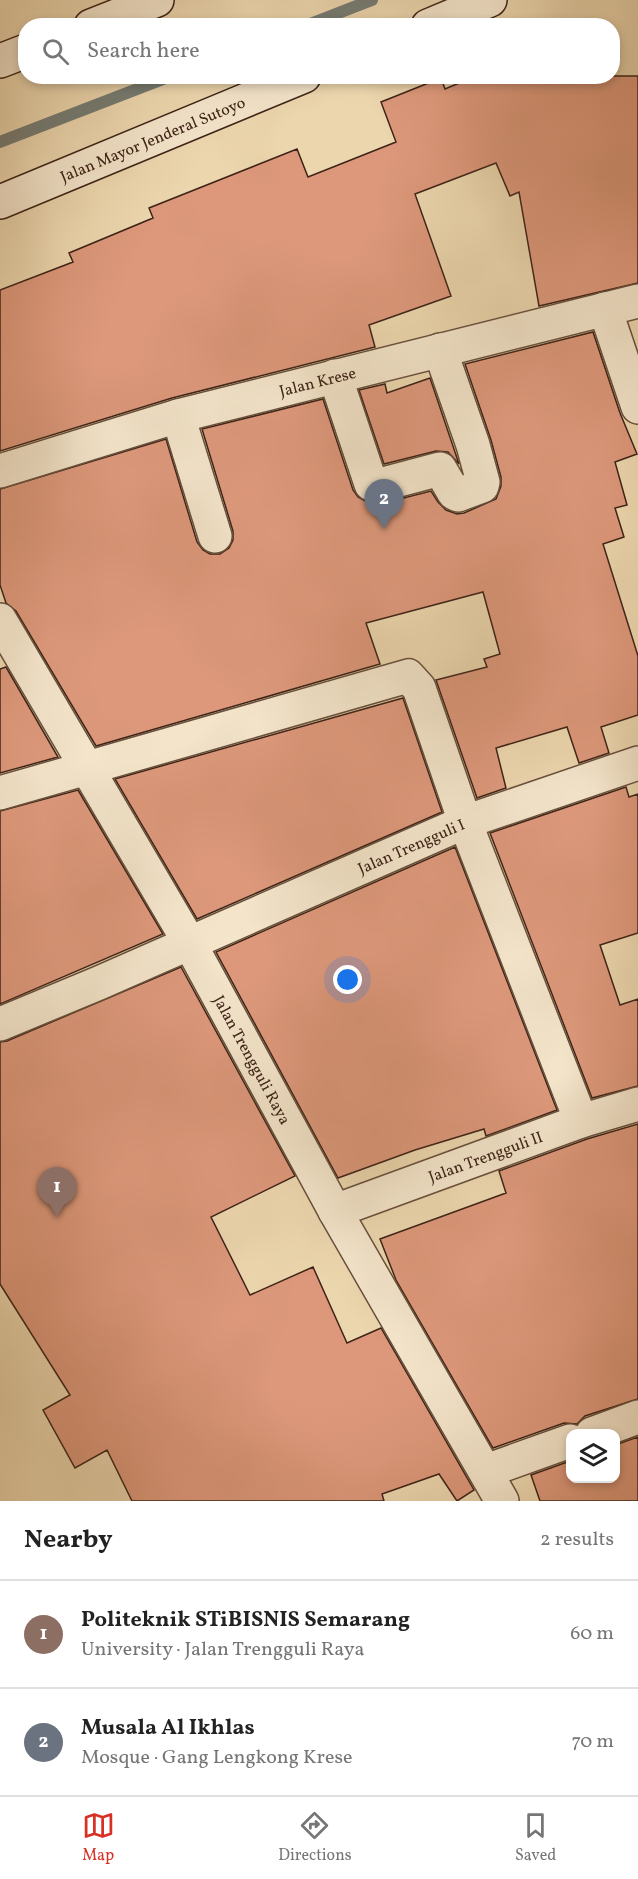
<!DOCTYPE html>
<html lang="en">
<head>
<meta charset="utf-8">
<style>
	body { margin:0; font-family:Vollkorn,serif; background:#f6f6f6; color:#222 }
	.controls { position:absolute; right:18px; bottom:18px; display:grid; overflow:hidden; border-radius:12px; box-shadow:0 3px 9px #0003 }
	.controls button { width:54px; height:54px; display:grid; place-items:center; padding:0; border:0; border-bottom:2px solid #e0e0e0; background:#fff; color:#222; font:30px sans-serif }
	.you { position:absolute; left:348px; top:980px; width:21px; height:21px; margin:-15px; border:4px solid #fff; border-radius:50%; background:#1a73e8; box-shadow:0 0 0 9px #1a73e833 }
	.badge { display:grid; place-items:center; width:39px; height:39px; border-radius:50%; background:#d93025; color:#fff; font-size:20px; font-weight:700 }
	.pin { position:absolute; translate:-50% -50px; filter:drop-shadow(0 2px 3px #0008) }
	.pin::after { content:''; position:absolute; top:32px; width:21px; height:18px; background:inherit; clip-path:polygon(0 0,100% 0,50% 100%) }
	.list { margin:0; padding:0; list-style:none }
	h2 { display:flex; justify-content:space-between; align-items:center; height:78px; margin:0; padding:0 24px; font-size:26px }
	h2 small { font-size:20px; font-weight:400; color:#767676 }
	.list li { display:grid; grid-template-columns:39px 1fr auto; gap:18px; align-items:center; box-sizing:border-box; height:108px; padding:0 24px; border-top:2px solid #e0e0e0 }
	.list b { display:block; font-size:22px; white-space:nowrap }
	.list p { margin:0; font-size:20px; white-space:nowrap; color:#767676 }
	.list em { font-size:20px; font-style:normal; color:#767676 }
	.icon { flex:none; width:33px; height:33px; fill:none; stroke:currentColor; stroke-width:2; stroke-linecap:round; stroke-linejoin:round }
	.map { position:relative; flex:none; width:638px; height:1501px; overflow:hidden }
	.search { position:absolute; background:#fff; box-shadow:0 3px 9px #0003; left:18px; right:18px; top:18px; height:66px; display:flex; align-items:center; gap:15px; box-sizing:border-box; padding:0 21px; border-radius:24px; color:#767676; font-size:22px }
	.sheet { height:294px; background:#fff }
	nav { display:flex; justify-content:space-around; align-items:center; box-sizing:border-box; height:84px; border-top:2px solid #e0e0e0; background:#fff; font-size:16px; color:#767676 }
	nav a { display:grid; justify-items:center; gap:3px }
	nav .on { color:#d93025 }
	.map>svg:first-child { display:block }
</style>
</head>
<body>
<div class="map">
<svg width="638" height="1501" viewBox="0 0 638 1501">
	<rect width="100%" height="100%" fill="#ecd6ae"/>
	<filter id="stains"><feTurbulence type="fractalNoise" baseFrequency=".00333" numOctaves="4"/><feColorMatrix values="0 0 0 0 .2 0 0 0 0 .09 0 0 0 0 .02 0 0 0 .5 -.17"/></filter>
	<radialGradient id="worn" r=".72"><stop offset=".6" stop-color="#630" stop-opacity="0"/><stop offset="1" stop-color="#630" stop-opacity=".3"/></radialGradient>
	<g fill="none" stroke-linecap="round" stroke-linejoin="round">
		<path stroke="#757c74" stroke-width="12" d="M305,26L372,0
			M0,142L171,76"/>
	</g>
	<path fill="#dd987b" stroke="#3d2317" stroke-width="1.5" d="M476,76H638V283L539,306L519,192L510,196L496,163L415,194L451,296L369,325L375,347L172,398L0,451V290L73,262L69,253L153,218L149,208L297,149L308,177L396,142L381,102L441,78L445,89Z
		M593,332L620,413L637,454L615,462L627,505L615,508L624,537L603,544L638,656V715L601,727L609,753L579,763L567,727L496,748L506,788L477,798L436,680L487,667L484,659L500,654L483,592L366,623L380,664L96,746L16,611L6,603L0,585V489L166,439L197,542L203,550L210,554H220L229,548L233,540V531L202,429L323,399L353,490L358,497L369,503L380,504L431,491L438,502L446,510L457,514L464,513L496,499L501,486V477L491,440L465,364Z
		M430,378L459,464L448,452L436,451L384,464L359,390L385,384L387,393Z
		M6,667L58,757L0,773V669Z
		M403,698L442,812L197,919L115,779Z
		M626,787L629,797L638,794V933L600,945L620,1005L638,999V1086L592,1098L490,833Z
		M78,790L163,934L0,1004V811Z
		M455,847L557,1110L486,1136L484,1129L415,1150L338,1178L216,952Z
		M181,967L295,1176L211,1217L250,1295L313,1267L347,1343L381,1328L474,1490L457,1501L439,1474L382,1494L384,1501H132L107,1450L75,1468L43,1410L70,1395L0,1284V1042L7,1041Z
		M638,1124V1399L585,1416L577,1424L564,1423L493,1448L396,1280L380,1239L506,1193L499,1171L587,1139Z
		M638,1437V1501H540L531,1475L570,1461V1479H615V1445Z"/>
	<g fill="none" stroke-linecap="round" stroke-linejoin="round">
		<defs>
			<g id="street">
				<path d="M605,309L638,407"/>
				<path d="M335,376L371,484L376,486L440,469L454,493L458,495L482,486L483,482L473,445L440,350"/>
				<path d="M178,416L215,536"/>
				<path id="s1" d="M0,471L178,416L638,301"/>
				<path id="s2" d="M0,620L189,942L335,1211L502,1501"/>
				<path d="M0,793L408,676L419,688L465,822L581,1121"/>
				<path id="s3" d="M0,1024L99,983L465,822L638,763"/>
				<path id="s4" d="M335,1211L581,1121L638,1104"/>
				<path d="M592,1434L638,1417"/>
				<path d="M486,1471L570,1441"/>
			</g>
			<g id="secondary">
				<path d="M91,26L157,0"/>
				<path d="M428,26L490,0"/>
				<path d="M0,61L26,51"/>
				<path id="s5" d="M0,202L304,76"/>
			</g>
		</defs>
		<use href="#street" stroke="#69503d" stroke-width="36"/>
		<use href="#secondary" stroke="#3d2317" stroke-width="36"/>
		<use href="#street" stroke="#f3e4ca" stroke-width="33"/>
		<use href="#secondary" stroke="#f3e4ca" stroke-width="33"/>
	</g>
	<g text-anchor="middle" stroke-width="4.5" stroke-linejoin="round" paint-order="stroke">
		<g font-size="16" fill="#3d2317" stroke="#f3e4ca">
			<text dy="6" stroke="none"><textPath href="#s5" startOffset="165">Jalan Mayor Jenderal Sutoyo</textPath></text>
			<text dy="6" stroke="none"><textPath href="#s1" startOffset="330">Jalan Krese</textPath></text>
			<text dy="6" stroke="none"><textPath href="#s3" startOffset="448">Jalan Trengguli I</textPath></text>
			<text dy="6" stroke="none"><textPath href="#s2" startOffset="507">Jalan Trengguli Raya</textPath></text>
			<text dy="6" stroke="none"><textPath href="#s4" startOffset="160">Jalan Trengguli II</textPath></text>
		</g>
	</g>
	<rect width="100%" height="100%" filter="url(#stains)"/>
	<rect width="100%" height="100%" fill="url(#worn)"/>
</svg>
<div class="controls">
<button><svg class="icon" aria-label="layers" viewBox="0 0 24 24"><path d="M12 4l9 5-9 5-9-5zM3 14l9 5 9-5"/></svg></button>
</div>
<div class="you"></div>
<div class="pin badge" style="left:57px;top:1217px;background:#8d6e63">1</div>
<div class="pin badge" style="left:384px;top:529px;background:#6b7280">2</div>
<div class="search"><svg class="icon" aria-label="search" viewBox="0 0 24 24"><circle cx="10" cy="10" r="6"/><path d="M15 15l6 6"/></svg>Search here</div>
</div>
<section class="sheet">
<h2>Nearby<small>2 results</small></h2>
<ul class="list">
<li><span class="badge" style="background:#8d6e63">1</span><div><b>Politeknik STiBISNIS Semarang</b><p>University · Jalan Trengguli Raya</p></div><em>60 m</em></li>
<li><span class="badge" style="background:#6b7280">2</span><div><b>Musala Al Ikhlas</b><p>Mosque · Gang Lengkong Krese</p></div><em>70 m</em></li>
</ul>
</section>
<nav>
<a class="on"><svg class="icon" aria-label="map" viewBox="0 0 24 24"><path d="M3 6l6-2 6 2 6-2v14l-6 2-6-2-6 2zM9 4v14M15 6v14"/></svg>Map</a>
<a><svg class="icon" aria-label="directions" viewBox="0 0 24 24"><path d="M12 3l9 9-9 9-9-9zM9 14v-3h6M13 9l2 2-2 2"/></svg>Directions</a>
<a><svg class="icon" aria-label="saved" viewBox="0 0 24 24"><path d="M7 4h10v16l-5-4-5 4z"/></svg>Saved</a>
</nav>
</body>
</html>
